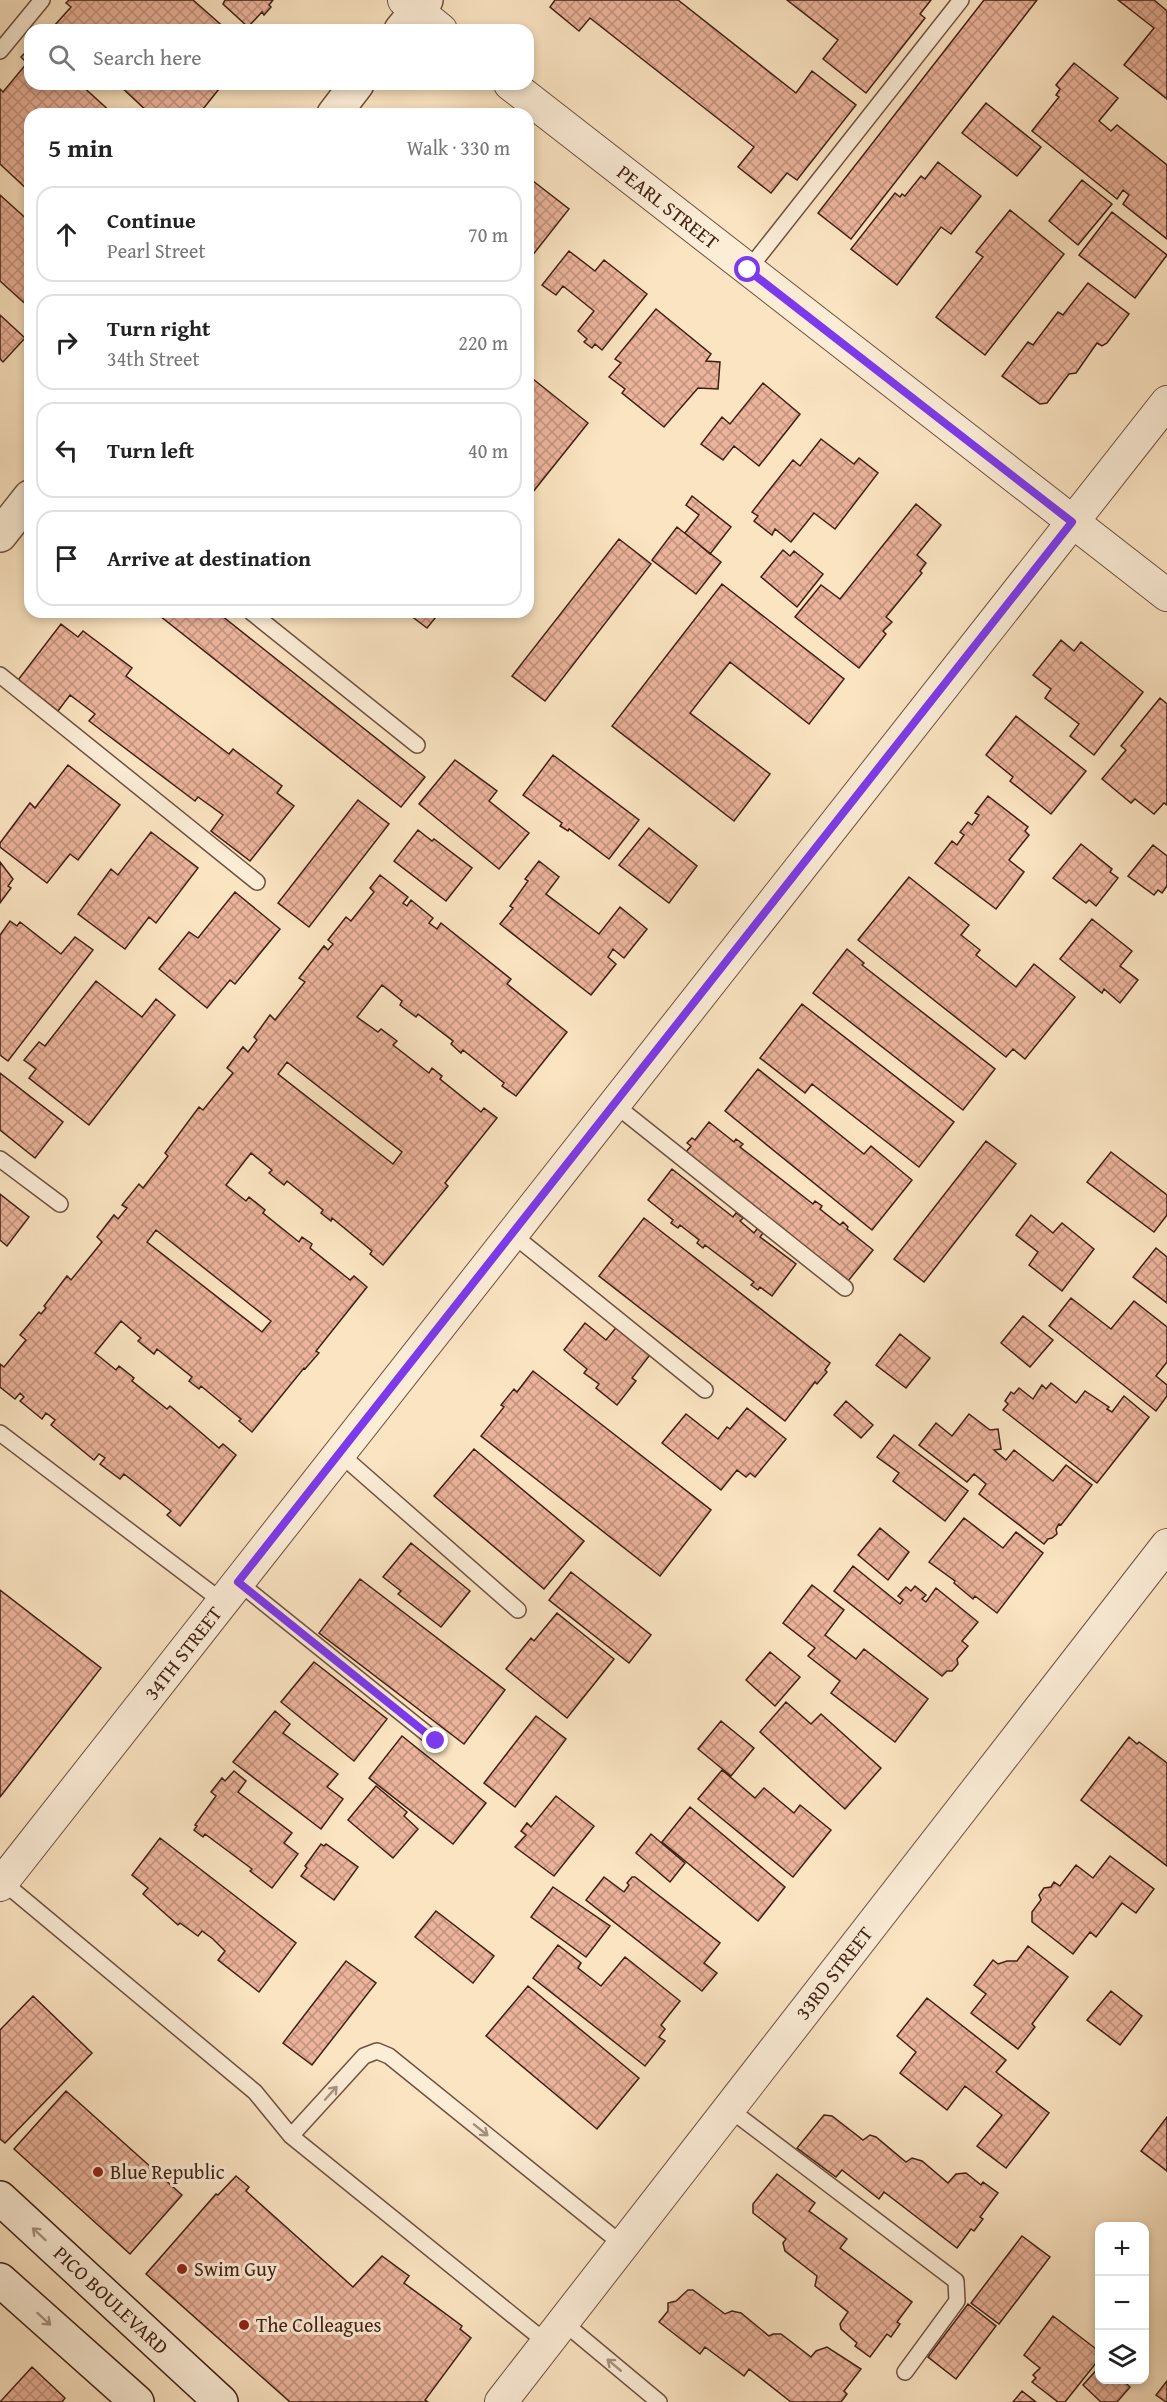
<!DOCTYPE html>
<html lang="en">
<head>
<meta charset="utf-8">
<style>
	body { margin:0; font-family:"Gentium Book Plus",serif; background:#f2f2f2; color:#222 }
	.controls { position:absolute; right:18px; bottom:18px; display:grid; overflow:hidden; border-radius:12px; box-shadow:0 3px 9px #0003 }
	.controls button { width:54px; height:54px; display:grid; place-items:center; padding:0; border:0; border-bottom:2px solid #e0e0e0; background:#fff; color:#222; font:30px sans-serif }
	.stop { position:absolute; width:18px; height:18px; margin:-14px; border:4px solid #7c3aed; border-radius:50%; background:#fff }
	.stop.end { background:#7c3aed; border-color:#fff; box-shadow:0 2px 6px #0008 }
	.list { margin:0; padding:0; list-style:none }
	h2 { display:flex; justify-content:space-between; align-items:center; height:78px; margin:0; padding:0 24px; font-size:26px }
	h2 small { font-size:20px; font-weight:400; color:#767676 }
	.list li { display:grid; grid-template-columns:39px 1fr auto; gap:18px; align-items:center; box-sizing:border-box; height:96px; margin:0 12px 12px; padding:0 12px; border:2px solid #e0e0e0; border-radius:18px }
	.list b { display:block; font-size:22px; white-space:nowrap }
	.list p { margin:0; font-size:20px; white-space:nowrap; color:#767676 }
	.list em { font-size:20px; font-style:normal; color:#767676 }
	.icon { flex:none; width:33px; height:33px; fill:none; stroke:currentColor; stroke-width:2; stroke-linecap:round; stroke-linejoin:round }
	.map { position:relative; flex:none; width:1167px; height:2402px; overflow:hidden }
	.search { position:absolute; background:#fff; box-shadow:0 3px 9px #0003; left:24px; top:24px; width:510px; height:66px; display:flex; align-items:center; gap:15px; box-sizing:border-box; padding:0 21px; border-radius:18px; color:#767676; font-size:22px }
	.panel { position:absolute; background:#fff; box-shadow:0 3px 9px #0003; left:24px; top:108px; width:510px; height:510px; border-radius:18px }
	.map>svg:first-child { display:block }
</style>
</head>
<body>
<div class="map">
<svg width="1167" height="2402" viewBox="0 0 1167 2402">
	<defs>
		<pattern id="building-cross-hatch" width="8" height="8" patternUnits="userSpaceOnUse" patternTransform="scale(1.5)"><rect width="8" height="8" fill="#ebb39b"/><path d="M0 0l8 8M0 8l8-8" fill="none" stroke="#c0917d"/></pattern>
	</defs>
	<rect width="100%" height="100%" fill="#fbe4c2"/>
	<filter id="stains"><feTurbulence type="fractalNoise" baseFrequency=".00333" numOctaves="4"/><feColorMatrix values="0 0 0 0 .2 0 0 0 0 .09 0 0 0 0 .02 0 0 0 .5 -.17"/></filter>
	<radialGradient id="worn" r=".72"><stop offset=".6" stop-color="#630" stop-opacity="0"/><stop offset="1" stop-color="#630" stop-opacity=".3"/></radialGradient>
	<path fill="url(#building-cross-hatch)" stroke="#402014" stroke-width="1.5" fill-rule="evenodd" d="M69,0H193L227,30H58L54,26L71,7L66,3Z
		M225,0H273L269,5L271,7L264,15L262,12L248,27L223,4Z
		M555,0H678L796,93L812,71L856,105L797,180L787,173L771,193L738,167L754,147L590,18L579,31L550,7Z
		M787,0H931L920,14L925,18L866,93L823,59L838,40Z
		M984,0H1037L851,239L818,213Z
		M1118,0H1154L1167,11V99L1124,65L1154,28Z
		M30,48V84H80L113,114H30V192L0,164V89L3,92L27,63L21,57Z
		M1074,63L1118,98L1099,121L1111,131L1117,125L1167,165V239L1123,204L1129,195L1123,190L1117,199L1032,131L1059,97L1056,95L1060,89L1056,85Z
		M118,84H223L199,114H150Z
		M986,103L1041,147L1017,176L962,133Z
		M938,162L981,196L951,234L941,227L897,285L851,249L895,193L900,197L902,194L905,196L921,176L925,179Z
		M1082,180L1112,204L1078,245L1049,221Z
		M533,181L569,209L528,261V187Z
		M0,195L30,222V308L0,281Z
		M1010,210L1064,254L985,355L936,317L983,257L976,252Z
		M1112,212L1167,255L1135,298L1079,255Z
		M569,251L595,271L604,260L647,294L602,350L595,344L592,348L584,342L587,339L578,331L594,311L563,286L556,295L542,285Z
		M1088,283L1129,314L1107,343L1102,346L1097,343L1076,373L1069,374L1047,403L1040,404L1002,376L1028,342L1033,345L1058,312L1063,315Z
		M656,309L711,354L706,361L720,362L718,389L698,388L664,427L622,393L625,389L609,377L621,363L615,359Z
		M0,315L25,338L3,362L0,359Z
		M528,375L588,423L528,498Z
		M763,383L800,414L759,466L734,446L723,460L701,444L722,417L730,424Z
		M821,439L854,464L859,458L878,473L835,529L814,513L791,542L775,529L772,535L754,521L758,516L752,512L793,460L800,466Z
		M692,496L731,527L710,554L685,533L699,515L686,505Z
		M916,504L941,525L917,555L926,563L920,571L922,573L886,617L892,622L883,631L886,634L859,668L795,617L821,585L840,599Z
		M677,527L721,562L696,594L652,560Z
		M619,539L651,564L545,701L512,676Z
		M783,550L790,556L794,551L823,574L797,607L761,577Z
		M722,584L844,679L809,724L730,662L690,713L770,774L734,821L612,726Z
		M155,612H217L425,777L401,807Z
		M406,612H440L427,628Z
		M61,624L78,637L83,631L132,668L126,676L229,754L233,749L282,786L277,793L294,806L250,861L211,831L223,815L198,797L195,801L89,721L95,714L70,695L58,711L18,680Z
		M1061,640L1074,651L1081,642L1143,692L1094,755L1070,736L1079,724L1045,698L1051,689L1033,675Z
		M1160,698L1167,704V805L1164,803L1154,814L1135,799L1131,803L1102,779L1126,750L1121,746Z
		M1016,716L1086,771L1051,814L1010,781L1013,777L986,755Z
		M553,755L639,820L609,859L569,829L568,831L560,826L562,823L523,795Z
		M455,760L497,791L489,801L529,833L499,869L419,804Z
		M68,765L120,805L78,860L70,854L47,883L0,847V843L30,803L35,808Z
		M988,796L1028,827L1025,831L1029,835L1009,860L1024,872L996,909L935,863L952,841L957,845L964,835L960,832L968,822L972,825L979,815L975,813Z
		M358,800L389,824L309,927L278,903Z
		M649,828L697,866L669,903L619,865Z
		M418,830L432,841L434,839L472,868L446,901L394,861Z
		M151,832L198,868L156,923L149,917L125,949L78,914L111,869L118,875Z
		M1081,844L1112,869L1110,872L1118,878L1096,906L1089,900L1086,903L1053,878Z
		M1153,845L1167,856V886L1162,893L1158,890L1154,895L1128,876Z
		M539,861L559,877L546,894L599,934L620,907L647,929L624,958L613,949L608,957L616,964L591,995L500,924L513,908L510,906L528,881L525,879Z
		M0,862L13,879L8,886L11,888L0,903Z
		M380,875L408,897L403,903L407,906L411,900L433,918L429,923L437,929L441,923L511,979L507,984L567,1032L516,1096L502,1086L504,1083L463,1050L461,1053L451,1044L453,1041L418,1014L416,1017L400,1005L402,1001L382,985L357,1017L378,1032L381,1029L397,1041L393,1045L429,1073L432,1068L442,1076L440,1079L481,1112L484,1108L497,1118L445,1183L448,1186L383,1265L370,1254L372,1251L332,1218L331,1221L321,1213L323,1210L287,1181L284,1185L269,1173L272,1170L251,1153L226,1185L246,1201L249,1197L265,1210L263,1213L299,1242L302,1237L312,1244L310,1248L350,1280L354,1276L367,1287L316,1351L319,1353L305,1369L304,1368L252,1432L239,1421L241,1419L201,1386L199,1389L189,1381L192,1377L157,1349L154,1354L138,1341L141,1338L121,1321L95,1353L116,1370L119,1366L134,1378L132,1381L167,1409L170,1406L219,1448L223,1444L236,1455L180,1526L167,1515L171,1511L124,1474L120,1479L100,1464L105,1458L99,1454L94,1460L51,1425L55,1420L46,1413L42,1419L20,1401L24,1397L20,1393L15,1399L0,1387V1364L4,1367L26,1340L20,1335L39,1312L41,1314L46,1308L44,1306L67,1276L71,1280L102,1242L97,1237L114,1215L118,1219L127,1208L122,1205L139,1184L143,1188L168,1156L165,1153L199,1107L203,1110L233,1073L227,1068L243,1047L248,1052L257,1040L254,1037L270,1015L275,1020L305,982L299,978L324,946L328,950L333,944L328,940L346,917L351,921L374,892L370,888ZM287,1062L402,1152L393,1164L278,1074ZM156,1230L271,1321L262,1332L147,1242Z
		M909,877L969,925L961,935L980,950L976,955L1016,987L1034,964L1075,997L1025,1059L1013,1049L1006,1057L858,940Z
		M235,892L280,929L235,984L230,980L207,1008L159,969L189,932L198,938Z
		M1092,919L1132,951L1120,966L1138,980L1120,1003L1104,989L1102,993L1060,959Z
		M10,921L17,926L20,922L61,954L75,937L93,950L8,1061L0,1055V935Z
		M847,949L864,963L862,965L995,1069L963,1110L813,993Z
		M96,981L142,1017L156,999L175,1015L89,1125L29,1078L36,1069L24,1060L39,1042L45,1046Z
		M802,1004L954,1122L919,1167L812,1084L805,1093L760,1058Z
		M758,1069L864,1154L871,1146L912,1180L872,1230L725,1111Z
		M0,1073L63,1122L35,1158L0,1130Z
		M709,1122L734,1142L736,1139L743,1144L740,1147L813,1204L815,1201L822,1206L820,1209L840,1225L843,1222L848,1227L847,1229L873,1250L848,1281L685,1153L691,1146L687,1143L692,1138L695,1140Z
		M986,1141L1016,1164L924,1282L894,1259Z
		M1111,1152L1167,1195V1215L1154,1232L1087,1182Z
		M672,1169L733,1217L736,1213L743,1218L740,1221L754,1233L757,1229L763,1233L760,1237L796,1264L772,1296L760,1287L758,1290L751,1285L754,1282L705,1245L703,1248L697,1243L699,1240L680,1225L678,1228L671,1223L673,1220L648,1200Z
		M0,1194L29,1217L7,1246L0,1240Z
		M1031,1215L1053,1233L1062,1223L1094,1249L1062,1291L1029,1265L1038,1252L1016,1235Z
		M644,1218L830,1363L825,1370L827,1372L817,1384L815,1382L785,1421L599,1276Z
		M1156,1248L1167,1257V1303L1133,1277Z
		M1071,1298L1111,1329L1134,1301L1167,1327V1362L1156,1376L1167,1385V1396L1156,1411L1049,1326Z
		M1023,1316L1053,1340L1030,1367L1001,1343Z
		M585,1323L606,1340L619,1324L653,1351L632,1378L636,1381L617,1405L596,1388L599,1384L584,1373L587,1369L564,1350Z
		M900,1334L930,1358L906,1388L876,1365Z
		M533,1371L711,1510L660,1576L481,1436L504,1407L501,1405L514,1389L517,1392Z
		M1051,1383L1076,1403L1085,1391L1109,1407L1107,1409L1112,1412L1124,1396L1149,1417L1097,1483L1003,1410L1008,1404L1005,1401L1011,1392L1014,1394L1019,1388L1033,1399L1042,1385L1046,1389Z
		M846,1401L873,1425L861,1438L834,1415Z
		M747,1408L786,1439L755,1477L750,1473L746,1477L737,1470L721,1490L662,1443L686,1414L718,1439L727,1427L730,1429Z
		M969,1414L990,1430L998,1429L1001,1449L994,1450L1006,1460L1014,1450L1053,1481L1066,1465L1092,1485L1061,1525L1059,1524L1056,1529L1057,1534L1052,1538L1048,1539L1044,1544L979,1494L986,1484L974,1474L967,1482L919,1445L936,1423L952,1436Z
		M894,1435L968,1491L945,1521L893,1481L899,1473L877,1457Z
		M474,1449L584,1541L544,1589L434,1496Z
		M964,1518L1003,1548L1016,1532L1043,1553L997,1613L975,1596L973,1599L954,1583L955,1581L929,1562Z
		M880,1528L909,1552L888,1580L858,1555Z
		M411,1543L470,1591L441,1627L398,1594L401,1591L383,1577Z
		M853,1566L900,1604L903,1600L898,1596L906,1587L911,1591L915,1586L926,1595L922,1599L926,1602L936,1588L978,1622L962,1641L968,1646L957,1659L958,1664L952,1671H947L942,1676L834,1591Z
		M571,1572L651,1635L629,1663L549,1600Z
		M360,1579L505,1690L464,1744L319,1633Z
		M812,1585L844,1610L825,1635L856,1659L864,1649L928,1699L895,1742L831,1693L840,1681L808,1656L815,1648L783,1623Z
		M0,1590L101,1668L0,1797Z
		M557,1613L614,1659L567,1718L506,1669L531,1638L534,1641Z
		M770,1652L800,1677L775,1706L746,1680Z
		M314,1662L387,1719L354,1761L281,1702Z
		M786,1702L811,1724L821,1714L881,1768L845,1809L760,1732Z
		M275,1711L290,1724L283,1733L338,1774L327,1787L343,1799L321,1829L233,1762Z
		M536,1716L566,1739L515,1807L484,1783Z
		M721,1721L754,1748L731,1776L698,1749Z
		M402,1736L486,1803L453,1844L369,1778Z
		M1129,1737L1137,1744L1139,1742L1167,1763V1866L1081,1800Z
		M722,1770L755,1798L764,1788L794,1813L800,1805L831,1830L793,1877L698,1799Z
		M234,1771L246,1781L238,1792L292,1833L284,1843L298,1854L272,1888L250,1871L252,1869L205,1834L203,1837L194,1830L197,1826L195,1825L216,1796L211,1792L222,1778L225,1781Z
		M376,1786L407,1812L404,1816L418,1829L393,1858L348,1820Z
		M556,1796L594,1826L554,1876L515,1847L526,1835L521,1831L527,1823L531,1827Z
		M690,1807L785,1887L758,1921L662,1842Z
		M651,1834L685,1863L670,1882L636,1853Z
		M160,1838L296,1943L259,1992L218,1960L225,1951L213,1939L202,1931L198,1936L180,1923L178,1925L143,1894L148,1888L132,1875Z
		M321,1844L324,1846L326,1844L358,1867L334,1900L301,1876L307,1868L305,1866Z
		M1110,1856L1154,1889L1136,1913L1122,1903L1096,1937L1090,1932L1073,1954L1032,1922V1912L1041,1900L1039,1895L1044,1888L1051,1887L1054,1882L1060,1886L1076,1865L1093,1878Z
		M604,1877L624,1892L629,1885L627,1883L632,1877H635L720,1943L704,1963L717,1973L702,1991L586,1900Z
		M553,1887L610,1926L586,1957L531,1917Z
		M436,1911L494,1956L473,1983L415,1937Z
		M558,1945L581,1963L578,1968L601,1986L625,1957L680,2001L661,2025L665,2029L659,2037L665,2041L645,2066L533,1978Z
		M1028,1946L1068,1977L1032,2024L1035,2027L1018,2049L971,2013L986,1994L974,1985L993,1960L998,1964L1007,1961H1017Z
		M346,1961L376,1983L312,2065L283,2043Z
		M528,1986L639,2078L597,2129L486,2036Z
		M1111,1991L1142,2016L1120,2045L1087,2020Z
		M33,1996L92,2053L5,2143L0,2139V2030Z
		M927,1998L1006,2060L996,2072L1049,2113L1006,2168L977,2146L1002,2115L965,2086L947,2110L900,2073L916,2052L897,2036Z
		M66,2091L182,2195L130,2254L14,2149Z
		M824,2115L832,2116L863,2140L870,2135L876,2137L906,2162L912,2158L922,2161L948,2183L956,2174L966,2173L981,2185L983,2182L998,2193L980,2217L983,2219L974,2231L971,2229L957,2248L884,2192L879,2199L842,2170L836,2177L797,2148Z
		M1167,2117V2171L1141,2151Z
		M777,2174L815,2203L809,2211L847,2239L840,2248L912,2302L897,2322L900,2324L891,2337L887,2334L870,2357L855,2346L857,2343L841,2329L840,2324L848,2312L815,2286L817,2276L785,2251L783,2243L786,2239L753,2213V2204Z
		M236,2176L249,2187L246,2191L353,2287L382,2256L409,2276L404,2283L462,2326L460,2329L471,2338L425,2400L428,2402H290L146,2274L216,2194L218,2195Z
		M1022,2236L1050,2257L999,2324L971,2303Z
		M688,2290H693L725,2314L732,2311L741,2313L769,2336L773,2334H781L811,2357L816,2351L827,2347L861,2369L844,2391L847,2394L841,2402H791L749,2369L744,2376L705,2347L700,2354L659,2322L668,2311V2303L676,2301Z
		M968,2304L996,2326L956,2379L928,2357Z
		M1053,2316L1100,2352V2358L1065,2402H1058L1032,2382L1036,2378L1033,2375L1040,2368L1024,2355Z
		M1100,2366V2380H1122L1130,2387L1117,2402H1101L1083,2385Z
		M32,2367L65,2398L62,2402H0Z
		M1167,2381V2402H1166L1156,2395Z
		M1022,2391L1036,2402H1013Z"/>
	<g fill="none" stroke-linecap="round" stroke-linejoin="round">
		<defs>
			<path id="service" d="M0,51L42,0
				M748,270L961,0
				M251,612L417,745
				M0,675L257,882
				M614,1104L845,1288
				M0,1159L60,1204
				M512,1234L705,1390
				M0,1433L223,1602
				M339,1453L518,1610
				M238,1582L436,1741
				M3,1882L255,2092L291,2136L547,2343
				M728,2108L956,2281L957,2301L905,2372
				M291,2136L364,2056L377,2051L389,2056L623,2245
				M563,2322L659,2402"/>
			<path id="minor" d="M404,0L441,30
				M510,84L1167,595
				M0,1885L1167,402
				M501,2402L1167,1545"/>
			<path id="tertiary" d="M401,30L426,0
				M334,114L357,84
				M0,535L30,497"/>
			<path id="secondary" d="M0,2198L221,2402
				M0,2280L137,2402"/>
		</defs>
		<use href="#service" stroke="#6f5140" stroke-width="18"/>
		<use href="#minor" stroke="#6f5140" stroke-width="34"/>
		<use href="#tertiary" stroke="#6f5140" stroke-width="36"/>
		<use href="#secondary" stroke="#402014" stroke-width="36"/>
		<use href="#service" stroke="#fcedd7" stroke-width="15"/>
		<use href="#minor" stroke="#fcedd7" stroke-width="32"/>
		<use href="#tertiary" stroke="#fcedd7" stroke-width="33"/>
		<use href="#secondary" stroke="#fcedd7" stroke-width="33"/>
	</g>
	<defs><path id="oneway-shaft" d="M-6 0H5M1.5-3L5.5 0L1.5 3" fill="none" stroke-width="1.6" stroke-linecap="round" stroke-linejoin="round" transform="scale(1.5)"/></defs>
	<g stroke="#a7917f">
		<use href="#oneway-shaft" transform="translate(331 2093) rotate(-48)"/>
		<use href="#oneway-shaft" transform="translate(481 2130) rotate(39)"/>
		<use href="#oneway-shaft" transform="translate(39 2234) rotate(-137)"/>
		<use href="#oneway-shaft" transform="translate(44 2319) rotate(42)"/>
		<use href="#oneway-shaft" transform="translate(614 2365) rotate(-140)"/>
	</g>
	<g fill="none" stroke-linecap="round" stroke-linejoin="round">
		<path stroke="#7c3aed" stroke-width="8" d="M436,1741L238,1582L1072,522L748,270"/>
	</g>
	<g fill="#8f2418" stroke="#fcedd7" stroke-width="2">
		<circle cx="98" cy="2172" r="6"/>
		<circle cx="182" cy="2269" r="6"/>
		<circle cx="244" cy="2325" r="6"/>
	</g>
	<g text-anchor="middle" stroke-width="6" stroke-linejoin="round" paint-order="stroke">
		<g font-size="20" fill="#402014" stroke="#fcedd7">
			<text transform="translate(668 207) rotate(38)" y="7">PEARL STREET</text>
			<text transform="translate(183 1653) rotate(-52)" y="7">34TH STREET</text>
			<text transform="translate(834 1973) rotate(-52)" y="7">33RD STREET</text>
			<text transform="translate(111 2300) rotate(43)" y="7">PICO BOULEVARD</text>
		</g>
		<g font-size="20" fill="#402014" stroke="#fcedd7" text-anchor="start">
			<text x="110" y="2179">Blue Republic</text>
			<text x="194" y="2276">Swim Guy</text>
			<text x="256" y="2332">The Colleagues</text>
		</g>
	</g>
	<rect width="100%" height="100%" filter="url(#stains)"/>
	<rect width="100%" height="100%" fill="url(#worn)"/>
</svg>
<div class="controls">
<button>+</button>
<button>−</button>
<button><svg class="icon" aria-label="layers" viewBox="0 0 24 24"><path d="M12 4l9 5-9 5-9-5zM3 14l9 5 9-5"/></svg></button>
</div>
<div class="stop" style="left:748px;top:270px"></div>
<div class="stop end" style="left:436px;top:1741px"></div>
<div class="search"><svg class="icon" aria-label="search" viewBox="0 0 24 24"><circle cx="10" cy="10" r="6"/><path d="M15 15l6 6"/></svg>Search here</div>
<section class="panel">
<h2>5 min<small>Walk · 330 m</small></h2>
<ul class="list">
<li><svg class="icon" aria-label="ahead" viewBox="0 0 24 24"><path d="M12 20V5M6 11l6-6 6 6"/></svg><div><b>Continue</b><p>Pearl Street</p></div><em>70 m</em></li>
<li><svg class="icon" aria-label="right" viewBox="0 0 24 24"><path d="M7 20v-9h11M14 6l5 5-5 5"/></svg><div><b>Turn right</b><p>34th Street</p></div><em>220 m</em></li>
<li><svg class="icon" aria-label="left" viewBox="0 0 24 24"><path d="M17 20v-9H6M10 6l-5 5 5 5"/></svg><div><b>Turn left</b></div><em>40 m</em></li>
<li><svg class="icon" aria-label="arrive" viewBox="0 0 24 24"><path d="M6 21V4h12l-3 4 3 4H6"/></svg><div><b>Arrive at destination</b></div></li>
</ul>
</section>
</div>
</body>
</html>
